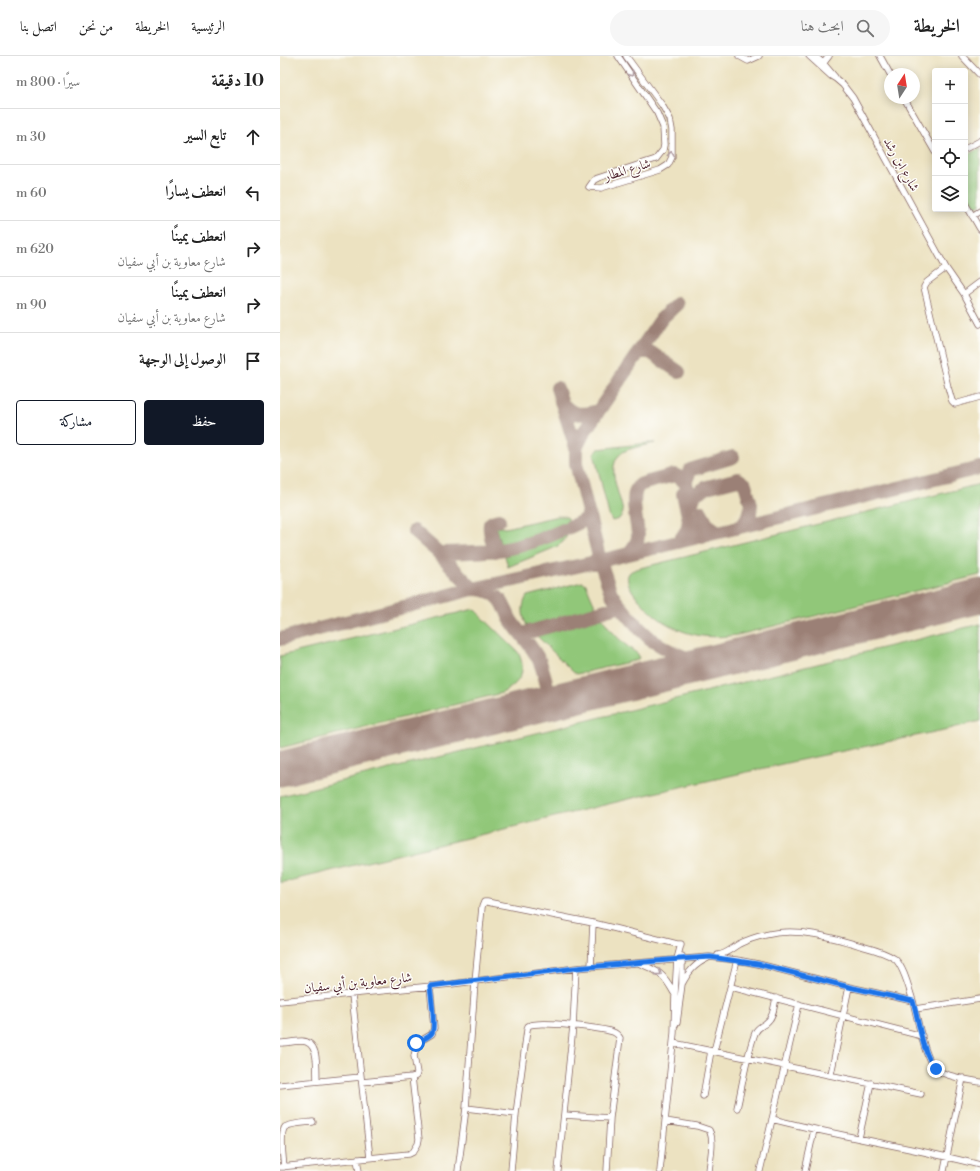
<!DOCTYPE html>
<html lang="ar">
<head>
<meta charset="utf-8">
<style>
	body { margin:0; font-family:"Libre Bodoni",Amiri,serif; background:#f6f6f6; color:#222; direction:rtl }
	.controls { position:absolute; right:12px; top:12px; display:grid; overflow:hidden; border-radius:4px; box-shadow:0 2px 10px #0003 }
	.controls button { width:36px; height:36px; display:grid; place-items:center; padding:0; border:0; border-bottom:1px solid #e0e0e0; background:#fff; color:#222; font:20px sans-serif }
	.compass { position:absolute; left:604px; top:12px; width:36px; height:36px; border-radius:50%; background:#fff; box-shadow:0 2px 10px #0003; rotate:12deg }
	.stop { position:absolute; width:12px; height:12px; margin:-9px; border:3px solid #1a73e8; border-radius:50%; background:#fff }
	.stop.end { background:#1a73e8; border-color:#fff; box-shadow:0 1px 4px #0008 }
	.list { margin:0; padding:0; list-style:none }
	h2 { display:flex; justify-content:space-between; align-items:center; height:52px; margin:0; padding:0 16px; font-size:17px }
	h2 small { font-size:13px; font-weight:400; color:#767676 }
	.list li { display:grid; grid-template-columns:26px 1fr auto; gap:12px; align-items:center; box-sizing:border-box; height:56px; padding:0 16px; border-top:1px solid #e0e0e0 }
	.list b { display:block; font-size:15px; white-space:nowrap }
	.list p { margin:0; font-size:13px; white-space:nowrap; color:#767676 }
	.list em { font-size:13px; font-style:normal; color:#767676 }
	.actions { display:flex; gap:8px; padding:12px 16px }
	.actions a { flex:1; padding:9px 0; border:1px solid #111827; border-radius:4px; text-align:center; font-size:14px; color:#111827 }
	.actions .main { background:#111827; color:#fff }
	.icon { flex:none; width:22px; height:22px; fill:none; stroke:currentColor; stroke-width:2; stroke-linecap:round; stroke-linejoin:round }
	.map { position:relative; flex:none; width:700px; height:1115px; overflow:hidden; direction:ltr }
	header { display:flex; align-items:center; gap:24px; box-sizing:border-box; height:56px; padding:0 20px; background:#fff; border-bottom:1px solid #e0e0e0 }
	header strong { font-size:19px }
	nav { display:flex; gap:22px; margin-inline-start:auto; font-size:14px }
	.search { width:280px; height:36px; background:#f6f6f6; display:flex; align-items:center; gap:10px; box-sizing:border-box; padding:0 14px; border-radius:22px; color:#767676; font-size:15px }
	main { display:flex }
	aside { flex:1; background:#fff }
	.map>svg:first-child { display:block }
</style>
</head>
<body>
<header>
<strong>الخريطة</strong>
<div class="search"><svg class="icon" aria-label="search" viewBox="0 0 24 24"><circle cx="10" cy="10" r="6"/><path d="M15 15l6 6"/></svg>ابحث هنا</div>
<nav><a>الرئيسية</a><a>الخريطة</a><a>من نحن</a><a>اتصل بنا</a></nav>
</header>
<main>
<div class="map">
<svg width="700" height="1115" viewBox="0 0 700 1115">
	<rect width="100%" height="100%" fill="#fdfcf7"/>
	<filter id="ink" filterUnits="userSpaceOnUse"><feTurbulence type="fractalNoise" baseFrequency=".025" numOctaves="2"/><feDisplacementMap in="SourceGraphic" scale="8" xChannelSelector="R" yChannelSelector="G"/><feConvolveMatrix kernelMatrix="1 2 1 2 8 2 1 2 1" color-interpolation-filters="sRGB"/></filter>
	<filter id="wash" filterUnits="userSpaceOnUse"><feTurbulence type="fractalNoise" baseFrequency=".012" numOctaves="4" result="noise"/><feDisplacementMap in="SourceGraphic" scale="16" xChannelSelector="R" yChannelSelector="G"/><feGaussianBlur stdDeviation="0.9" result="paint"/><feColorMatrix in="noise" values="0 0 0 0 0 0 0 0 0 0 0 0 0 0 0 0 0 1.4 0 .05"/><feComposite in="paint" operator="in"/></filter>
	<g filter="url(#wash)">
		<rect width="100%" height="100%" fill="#ece2c1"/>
		<path fill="#91c779" stroke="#6e7352" d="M700,92V149L692,153L685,140V100Z
			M368,387H375C366,389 356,391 347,394C321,405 341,438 343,457L339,463L332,465L329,459L314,397L318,393Z
			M700,428V519L458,579C443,581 427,582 412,578C403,576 392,571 384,566C374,560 340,530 349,517C352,514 357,513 360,512Z
			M278,460H284L288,462L289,471C279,483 238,494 222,494L216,472L221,471L225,472Z
			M286,478H288L283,486L276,491L228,511L225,500L272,485Z
			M302,526L306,528C318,559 330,579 358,598L359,601L358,604L297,618L293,616L247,570C242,559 241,550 247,540Z
			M194,553L238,596C248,616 239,628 222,637L0,692V600Z
			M700,568V665L669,673L511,706L374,737L0,827V740Z"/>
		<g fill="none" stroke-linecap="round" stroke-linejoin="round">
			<path stroke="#9b8076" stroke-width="14" d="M397,248L382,262L304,376L296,392V407L320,505L331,537L336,545L360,573L373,585L390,595L422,609
				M358,296H370L399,316
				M277,332L296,392
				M281,346C293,361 302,359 318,355
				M406,426L410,414L453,401
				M134,475L159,497L193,533C208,533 219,538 225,552C228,557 229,562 232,566C241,579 252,590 259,604C265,617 267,632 271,646
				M411,483L420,469L421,456L428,469L438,476
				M399,486L407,474L409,464L403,438
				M215,495C213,488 208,475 210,468C212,465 216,465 219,464
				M350,496C354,491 358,486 358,480C358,468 348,437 360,429C365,426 388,421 395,419C408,425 408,434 412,447L415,438L427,431L458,423L465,428L471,448L470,457L462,470
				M159,497C183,496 207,497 230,492C258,486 284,474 309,462
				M242,578L340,550
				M0,583L193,533L320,505L700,412"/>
			<path stroke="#9b8076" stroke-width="35" d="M0,713L700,540"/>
		</g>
	</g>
	<g filter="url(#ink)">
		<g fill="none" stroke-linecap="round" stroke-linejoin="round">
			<defs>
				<path id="minor" d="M338,0L377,57L383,71L384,89L383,94L376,103L318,122L314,124L309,131L321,132L380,114L388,109L392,101V74L390,63L382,49L346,0
					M459,0L468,5L479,0
					M529,0L551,20L556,23L563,29L573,42L666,212L684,238L700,268
					M535,0L543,7L555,21
					M600,0L610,18
					M682,0L700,19
					M542,9L549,0
					M624,42L655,96
					M685,93L700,85
					M685,147L700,173
					M692,160L700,155
					M666,212L647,226L644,231L668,331L672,345L675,348L700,341
					M684,238L700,226
					M438,899C447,898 452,892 459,888C467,884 476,881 485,879C517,871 551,881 581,890C592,893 605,896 615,903C624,911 629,933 633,945
					M358,907C379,915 383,917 394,937
					M311,911L313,867
					M402,928C409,915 415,908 428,902
					M451,931L642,980
					M72,939L90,1102
					M0,945L172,928L296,912L429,901L457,904L478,908L569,931L633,945C637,960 645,1008 658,1015C668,1020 688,1024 700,1026
					M635,953L700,943
					M397,967L402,928V900
					M0,987C7,987 15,985 22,985C40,986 36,1012 37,1025
					M393,987L641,1038
					M434,995L457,904
					M551,1018L569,931
					M82,1026L132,1021L136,1020L137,1017L134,1000L137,987L152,978L154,972L150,930
					M0,1029L81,1021
					M423,1040L431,995
					M186,1052L236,1058
					M457,1052C463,1027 466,1001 475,977C479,969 483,971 488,965C494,960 494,949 496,942
					M284,1059L330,1062
					M492,1063C561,1081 631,1091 700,1109
					M385,1065L417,1070L429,1074C435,1085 430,1103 429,1115
					M579,1082L591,1027
					M77,1103L79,1115
					M0,1111L129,1098L133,1096L138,1088L139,1083L132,1021
					M4,1111C3,1102 0,1076 5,1071C12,1067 25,1067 33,1066
					M178,1115L186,1052L195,926L202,851L204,846H207L313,867L397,888H401L397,903L395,937L394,977L380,1115
					M231,1115L236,1058L247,974L248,970C258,964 321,972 333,976C336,977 338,979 340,982L330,1062L327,1115
					M278,1115L293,970L296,912
					M480,1115L519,948
					M525,1115L534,1074
					M664,1115L683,1022"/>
			</defs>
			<use href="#minor" stroke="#836360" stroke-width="7"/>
			<use href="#minor" stroke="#fff" stroke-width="5.5"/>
		</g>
		<defs><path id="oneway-chevron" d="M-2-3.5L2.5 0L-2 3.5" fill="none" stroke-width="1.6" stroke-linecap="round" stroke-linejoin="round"/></defs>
		<g stroke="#ae9aa0">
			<use href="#oneway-chevron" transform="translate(351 18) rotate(54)"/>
			<use href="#oneway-chevron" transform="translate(391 98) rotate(-82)"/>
			<use href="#oneway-chevron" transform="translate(379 917) rotate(36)"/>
		</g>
	</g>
	<g fill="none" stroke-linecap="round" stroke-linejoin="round" filter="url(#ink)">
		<path stroke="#1a73e8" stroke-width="5" d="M136,987C141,984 149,982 152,977C156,970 151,940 150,930L296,912L400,903L430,901L478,908L569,931L633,945C638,962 643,1001 656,1013"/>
	</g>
	<g text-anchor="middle" stroke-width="3" stroke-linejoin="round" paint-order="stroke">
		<g font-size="13" fill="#4a1f2b" stroke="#fdfcf7">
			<text transform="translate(622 108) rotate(61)" y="5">شارع ابن رشد</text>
			<text transform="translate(347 113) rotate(-17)" y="5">شارع المطار</text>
			<text transform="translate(78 926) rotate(-6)" y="5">شارع معاوية بن أبي سفيان</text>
		</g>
	</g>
</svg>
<div class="controls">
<button>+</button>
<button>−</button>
<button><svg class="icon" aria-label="locate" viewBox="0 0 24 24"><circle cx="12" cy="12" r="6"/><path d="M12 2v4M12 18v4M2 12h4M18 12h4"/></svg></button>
<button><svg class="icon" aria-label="layers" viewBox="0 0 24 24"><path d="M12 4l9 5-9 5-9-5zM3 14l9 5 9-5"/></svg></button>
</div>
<svg class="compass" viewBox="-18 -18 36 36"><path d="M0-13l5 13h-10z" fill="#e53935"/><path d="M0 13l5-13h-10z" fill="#767676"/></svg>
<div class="stop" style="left:136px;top:987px"></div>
<div class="stop end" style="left:656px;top:1013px"></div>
</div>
<aside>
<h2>10 دقيقة<small>سيرًا · 800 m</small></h2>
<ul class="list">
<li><svg class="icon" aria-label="ahead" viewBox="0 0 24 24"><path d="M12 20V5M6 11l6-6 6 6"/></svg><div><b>تابع السير</b></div><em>30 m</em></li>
<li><svg class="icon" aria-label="left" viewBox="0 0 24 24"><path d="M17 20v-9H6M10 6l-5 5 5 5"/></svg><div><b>انعطف يسارًا</b></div><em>60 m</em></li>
<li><svg class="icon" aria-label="right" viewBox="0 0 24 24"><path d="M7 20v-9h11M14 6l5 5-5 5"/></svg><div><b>انعطف يمينًا</b><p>شارع معاوية بن أبي سفيان</p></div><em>620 m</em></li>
<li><svg class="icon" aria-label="right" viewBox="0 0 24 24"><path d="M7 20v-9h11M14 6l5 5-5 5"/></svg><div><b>انعطف يمينًا</b><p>شارع معاوية بن أبي سفيان</p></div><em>90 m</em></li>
<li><svg class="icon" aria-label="arrive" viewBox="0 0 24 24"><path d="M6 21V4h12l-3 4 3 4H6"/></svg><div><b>الوصول إلى الوجهة</b></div></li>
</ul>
<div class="actions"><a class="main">حفظ</a><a>مشاركة</a></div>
</aside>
</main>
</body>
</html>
